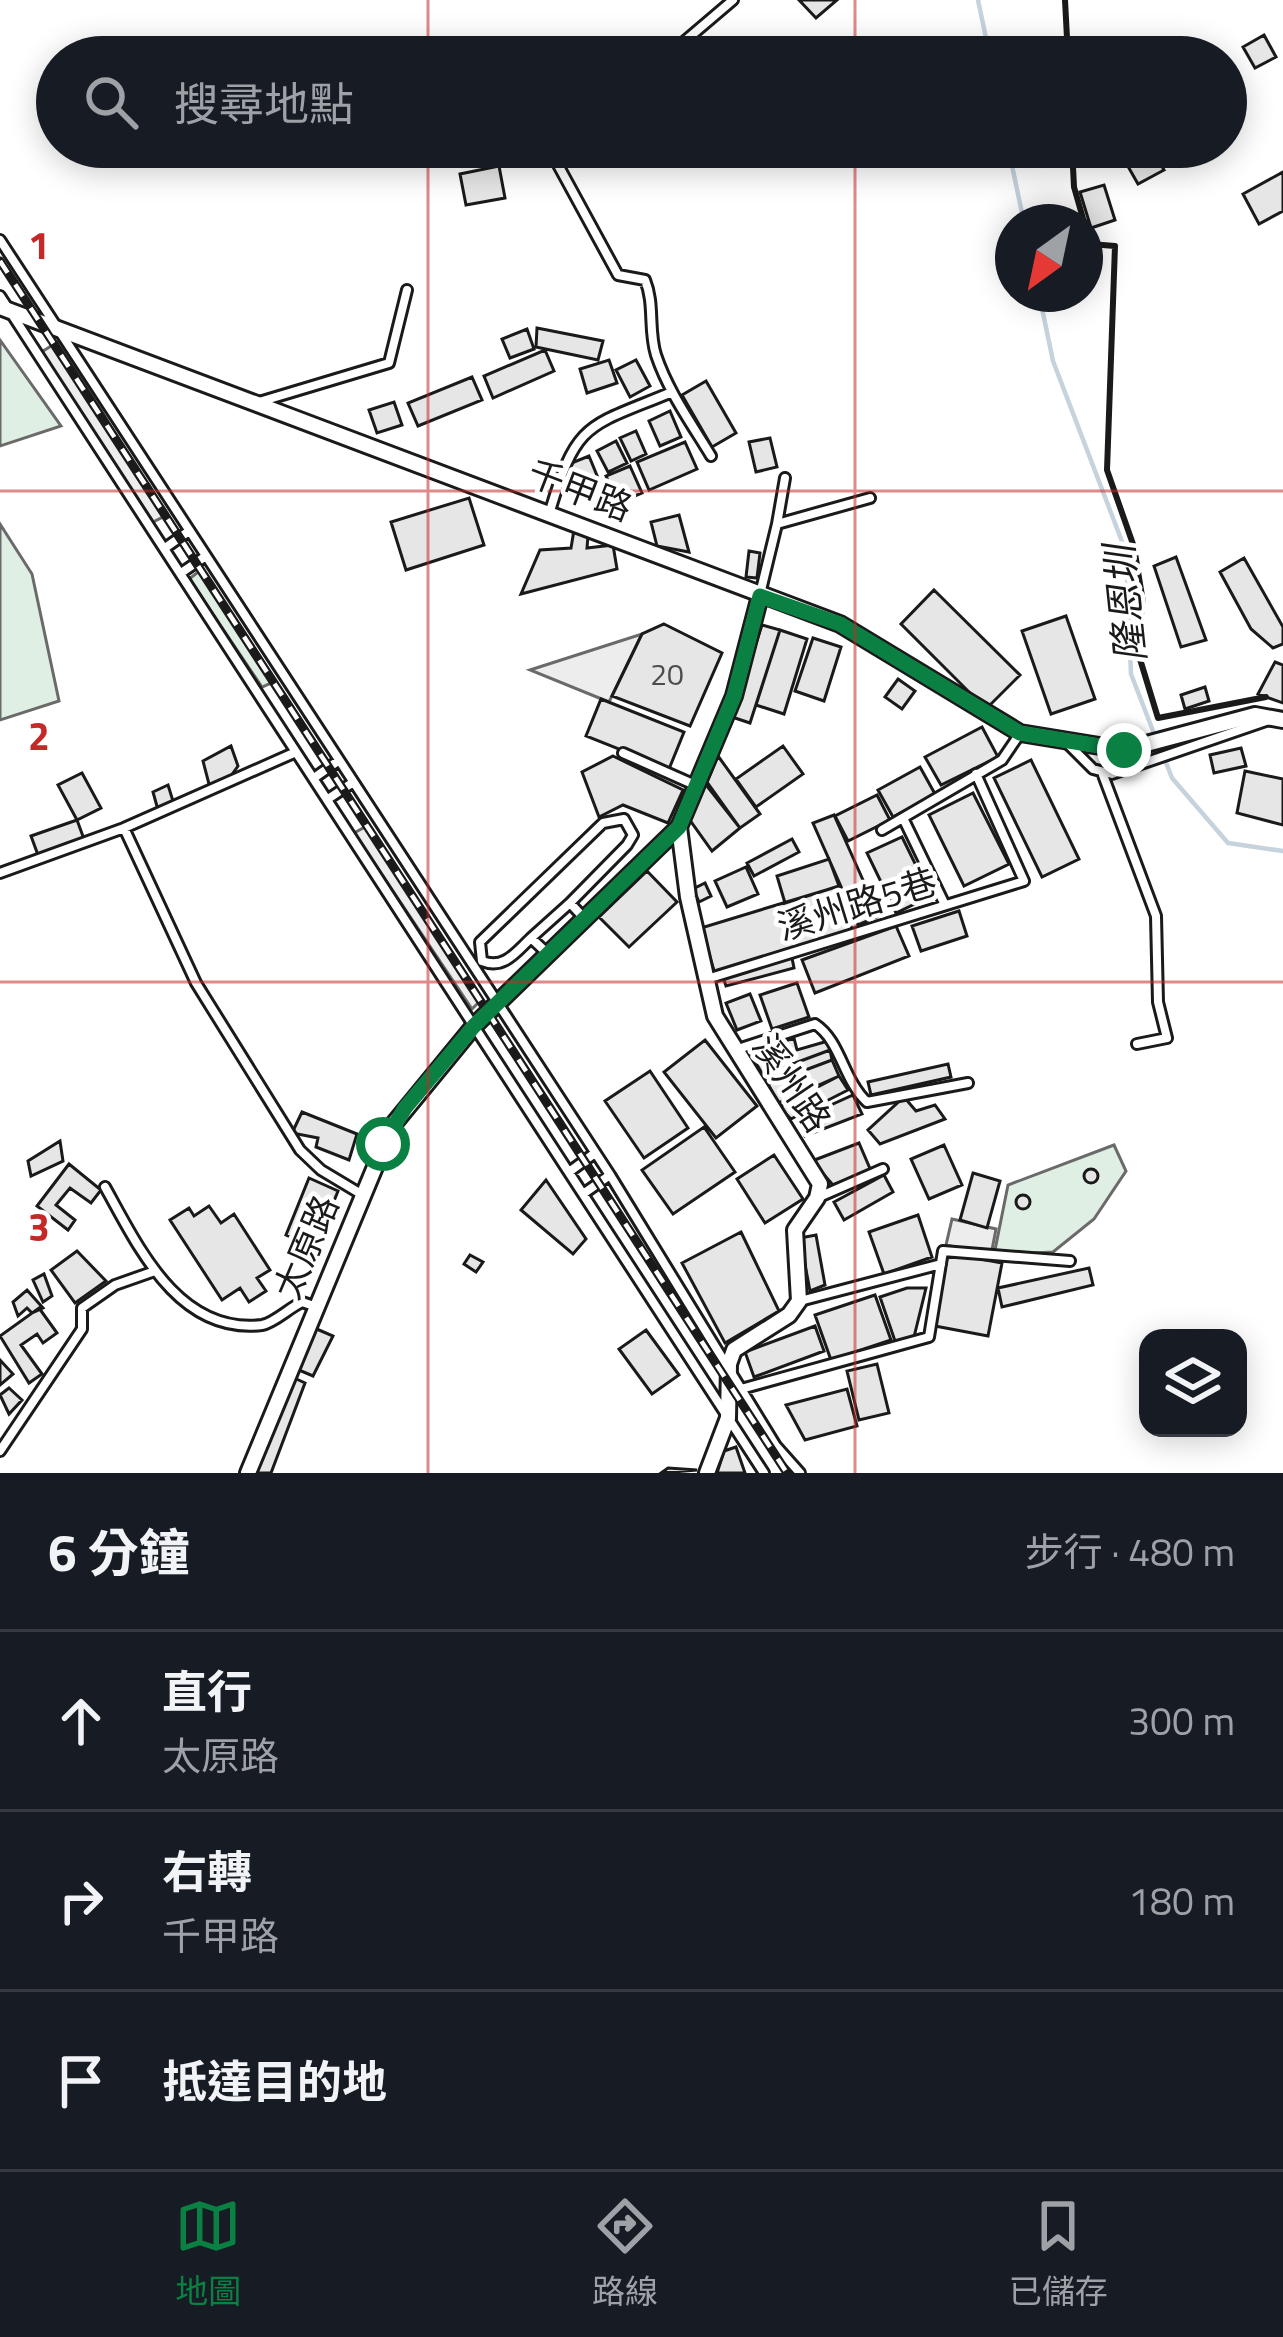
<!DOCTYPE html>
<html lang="zh-TW">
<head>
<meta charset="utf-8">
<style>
	body { margin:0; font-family:"Titillium Web","Noto Sans TC",sans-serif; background:#20242c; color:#f1f3f6 }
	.controls { position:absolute; right:36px; bottom:36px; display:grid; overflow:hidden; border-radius:24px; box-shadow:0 6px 30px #0003 }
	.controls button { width:108px; height:108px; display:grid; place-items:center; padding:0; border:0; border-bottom:3px solid #363941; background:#171b24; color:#f1f3f6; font:60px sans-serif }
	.compass { position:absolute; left:995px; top:204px; width:108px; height:108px; border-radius:50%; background:#171b24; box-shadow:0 6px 30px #0003; rotate:213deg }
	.stop { position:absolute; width:36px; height:36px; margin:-27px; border:9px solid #0b8043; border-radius:50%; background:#fff }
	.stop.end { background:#0b8043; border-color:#fff; box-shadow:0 3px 12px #0008 }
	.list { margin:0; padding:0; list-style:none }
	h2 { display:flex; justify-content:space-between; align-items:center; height:156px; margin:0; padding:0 48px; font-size:51px }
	h2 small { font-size:39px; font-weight:400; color:#9ea1a6 }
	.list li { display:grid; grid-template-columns:78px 1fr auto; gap:36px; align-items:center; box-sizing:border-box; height:180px; padding:0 48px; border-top:3px solid #363941 }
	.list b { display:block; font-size:45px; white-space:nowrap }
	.list p { margin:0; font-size:39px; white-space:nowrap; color:#9ea1a6 }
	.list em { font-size:39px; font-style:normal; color:#9ea1a6 }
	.icon { flex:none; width:66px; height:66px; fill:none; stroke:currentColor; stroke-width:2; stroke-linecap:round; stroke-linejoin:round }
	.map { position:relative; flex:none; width:1283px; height:1473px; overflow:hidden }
	.search { position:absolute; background:#171b24; box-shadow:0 6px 30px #0003; left:36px; right:36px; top:36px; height:132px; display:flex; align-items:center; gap:30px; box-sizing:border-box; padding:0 42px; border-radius:66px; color:#9ea1a6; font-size:45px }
	.sheet { height:696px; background:#171b24 }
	nav { display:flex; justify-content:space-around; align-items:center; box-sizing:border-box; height:168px; border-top:3px solid #363941; background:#171b24; font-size:33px; color:#9ea1a6 }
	nav a { display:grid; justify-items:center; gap:6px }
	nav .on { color:#0b8043 }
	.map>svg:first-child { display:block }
</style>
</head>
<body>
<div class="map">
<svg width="1283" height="1473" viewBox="0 0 1283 1473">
	<rect width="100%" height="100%" fill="#fff"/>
	<path fill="#e0efe3" stroke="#6a6a6a" stroke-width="3" d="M0,340L61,426L0,446Z
		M0,524L32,574L59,701L0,720Z
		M202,569L271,683L262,687L189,579Z
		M1114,1145L1126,1171L1094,1219L1053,1252L994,1255L1008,1185Z"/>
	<path fill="#ededed" stroke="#6a6a6a" stroke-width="3" d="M59,341L165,516L153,522L40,353Z
		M642,634L609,702L530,670Z
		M365,827L479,1002L472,1009L354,833Z
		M952,1219L996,1229L991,1255L946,1245Z"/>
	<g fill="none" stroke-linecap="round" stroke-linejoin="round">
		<path stroke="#c6d2dc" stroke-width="4.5" d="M978,0L990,57
			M1008,147L1024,222
			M1039,294L1053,361L1126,552L1131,674L1155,736
			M1160,747L1172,778L1228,843L1283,851"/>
	</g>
	<path fill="#e6e6e6" stroke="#1a1a1a" stroke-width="3" d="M799,0H837L816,18Z
		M1264,35L1276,57L1255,68L1243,47Z
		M488,38L557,41L556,57H493Z
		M1117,147H1151L1164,170L1138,184Z
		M499,166L505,198L466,205L460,174Z
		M1283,172V211L1259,224L1243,194Z
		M1104,185L1115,220L1091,228L1080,192Z
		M537,328L603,341L598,360L536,347Z
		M527,329L534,349L510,358L502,339Z
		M545,350L554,371L493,398L484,376Z
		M609,360L617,383L587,393L580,369Z
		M636,360L650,386L630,397L616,370Z
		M472,377L482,400L418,426L408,403Z
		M706,381L736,433L712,447L682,395Z
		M394,402L402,425L377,433L369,410Z
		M670,411L681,437L660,446L649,421Z
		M636,431L646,454L631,461L620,438Z
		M770,438L777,467L756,472L749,442Z
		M616,441L627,463L608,472L597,451Z
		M685,442L697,469L649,490L637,462Z
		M589,456L598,478L573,488L564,466Z
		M630,466L642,493L618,503L606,476Z
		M469,498L484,545L406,570L391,522Z
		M679,515L689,552L657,546L651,522Z
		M574,530L588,536L587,548L613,545L617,569L521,594L540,550L571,548Z
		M749,551L760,553L757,578L746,577Z
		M1176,557L1206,640L1181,647L1154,566Z
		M1244,558L1283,627V644L1273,648L1251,629L1220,572Z
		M934,590L1020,675L986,709L901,624Z
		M1066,616L1095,699L1051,714L1022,631Z
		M664,624L722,653L690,726L612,696L642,634Z
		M762,625L780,630L750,723L732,717Z
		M780,630L807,639L784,714L756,705Z
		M813,638L841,647L824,701L795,691Z
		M1275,662L1283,665V703L1258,694Z
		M898,679L915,691L902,709L885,697Z
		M1205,687L1209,701L1185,709L1181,695Z
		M601,699L684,732L669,769L586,736Z
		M982,727L998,757L941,785L925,757Z
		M231,746L238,766L228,780L210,788L203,761Z
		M783,746L803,774L756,807L736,779Z
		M1241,748L1246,766L1214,773L1210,755Z
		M613,756L683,790L668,823L623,805L599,817L582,772Z
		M718,756L760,814L740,828L707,782Z
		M1031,760L1079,859L1042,877L994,778Z
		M920,767L935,794L893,817L878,790Z
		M1245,771L1283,779V825L1237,813Z
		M82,773L101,808L77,820L58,785Z
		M703,781L740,828L712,851L687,816Z
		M168,785L173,801L158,810L153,792Z
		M973,793L1009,864L964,886L929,815Z
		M877,795L890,820L848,841L835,816Z
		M834,815L879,916L858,925L813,823Z
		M77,820L84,839L38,855L31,836Z
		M902,837L931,896L896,913L867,853Z
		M792,839L799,852L754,876L747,863Z
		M829,859L839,886L785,903L777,876Z
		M746,867L758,894L727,907L715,881Z
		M647,871L677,902L629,947L599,917Z
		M705,883L711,896L699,902L693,889Z
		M839,886L853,933L715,974L701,928Z
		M959,911L967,936L921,951L912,926Z
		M896,926L909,956L815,993L802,960Z
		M792,958L794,968L726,986L723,977Z
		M797,983L809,1017L772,1029L760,995Z
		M750,994L761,1021L737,1030L726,1003Z
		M794,1038L797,1050L828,1041L830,1050L763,1075L750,1053Z
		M705,1040L757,1106L716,1138L664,1072Z
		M830,1050L832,1060L768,1084L763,1075Z
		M832,1060L839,1076L778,1103L768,1084Z
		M948,1064L951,1077L871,1095L868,1082Z
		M650,1071L688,1128L644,1158L605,1101Z
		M839,1076L848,1090L791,1119L779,1107Z
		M853,1095L862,1114L805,1136L800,1119Z
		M904,1097L916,1111L935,1105L945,1119L880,1144L868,1130Z
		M302,1112L357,1134L349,1160L316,1147L318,1138L292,1133Z
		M704,1127L735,1172L673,1214L642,1170Z
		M60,1141L63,1161L31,1176L28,1161Z
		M859,1143L871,1171L833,1185L812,1161Z
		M944,1145L962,1185L929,1199L911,1159Z
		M774,1155L803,1199L765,1223L737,1179Z
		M69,1164L101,1190L91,1203L70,1188L56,1205L75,1220L68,1230L37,1206Z
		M1084 1176a7 7 0 1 1 14 0a7 7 0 1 1-14 0Z
		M973,1173L1000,1181L987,1228L960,1220Z
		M884,1175L893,1192L844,1220L834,1202Z
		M309,1178L338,1191L315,1248L286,1235Z
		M546,1180L586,1239L573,1254L521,1210Z
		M1016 1202a7 7 0 1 1 14 0a7 7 0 1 1-14 0Z
		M209,1206L221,1223L234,1214L270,1270L257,1278L266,1291L249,1302L240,1288L222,1300L170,1220L189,1208L194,1216Z
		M918,1215L932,1257L884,1274L869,1232Z
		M741,1232L779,1311L725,1343L682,1263Z
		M816,1235L825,1285L810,1291L800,1238Z
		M77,1251L106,1281L75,1303L51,1270Z
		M948,1253L1002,1263L988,1336L935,1326Z
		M470,1255L483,1262L476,1272L464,1264Z
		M1089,1268L1093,1285L1002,1307L998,1288Z
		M44,1274L52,1296L43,1302L33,1280Z
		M907,1288H926L913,1341H895L880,1297Z
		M27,1290L43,1308L32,1313L27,1308L18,1316L13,1302Z
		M875,1295L891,1340L831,1360L815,1315Z
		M39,1308L57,1333L43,1343L37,1334L21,1345L42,1374L29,1383L0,1336Z
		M815,1326L824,1351L754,1377L745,1352Z
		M312,1327L333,1336L313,1376L294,1368Z
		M646,1330L679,1375L652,1394L619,1349Z
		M0,1360L13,1374L0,1385Z
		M877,1364L889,1413L859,1420L847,1371Z
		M292,1377L305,1383L271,1473H254Z
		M9,1388L22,1400L9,1414L0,1395Z
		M847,1389L857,1426L805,1440L786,1405Z
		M736,1447L745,1473H717L724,1451Z
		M668,1468L697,1470L661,1473Z"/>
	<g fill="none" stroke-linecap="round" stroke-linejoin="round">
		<defs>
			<path id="lane" d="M666,57L733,0
				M563,148L557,163L618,275L645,280C655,304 648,330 656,355C668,391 691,423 711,456
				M513,152L567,147
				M0,240L610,1175L776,1446L800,1473
				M0,296L764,1473
				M259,402L389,363L407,290
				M550,511C577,420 588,427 672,392
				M777,524L785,478
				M165,548L189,531
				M181,573L206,556
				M760,594L777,524L870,498
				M1069,745L1093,769L1112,774L1269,720
				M623,753L695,785
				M1103,775L1156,916L1158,1002L1167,1038L1137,1044
				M314,778L338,761
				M328,799L352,783
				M904,820L945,905
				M124,828L196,983L300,1150L321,1170L361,1194
				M882,830L1002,760L1019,735
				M0,873L124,828L296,752
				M531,938L570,903
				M547,953L531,938C516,952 504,970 482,961L480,942L603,823L624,819L633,835L627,845L570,903L584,918
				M707,979L1024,881L976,774
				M735,1050L815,1024C841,1041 843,1080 867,1102L968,1083
				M569,1172L595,1153
				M105,1187C138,1246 178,1335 262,1325C274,1323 289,1308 302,1302L314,1306
				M583,1194L610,1175
				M819,1197L883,1169
				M800,1301L941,1264
				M741,1389L929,1337L943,1251L1070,1261
				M0,1451L82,1329V1308L115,1285L152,1272"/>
			<path id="street" d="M0,307L840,624L1020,733L1124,750L1255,715L1283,720
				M679,827L688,897L715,1016L820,1184L817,1198L795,1230L799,1301L789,1315L734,1350L729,1364L728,1418L707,1473
				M248,1473L392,1126L474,1026L679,827L734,696L760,596"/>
		</defs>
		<use href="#lane" stroke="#1a1a1a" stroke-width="14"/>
		<use href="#street" stroke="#1a1a1a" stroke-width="20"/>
		<use href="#lane" stroke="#fff" stroke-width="8"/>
		<use href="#street" stroke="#fff" stroke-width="14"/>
		<defs>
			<path id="rail" d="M0,261L787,1473"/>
		</defs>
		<use href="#rail" stroke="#1a1a1a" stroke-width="9"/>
		<use href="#rail" stroke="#fff" stroke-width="4.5" stroke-dasharray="14" stroke-linecap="butt"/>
		<path stroke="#1a1a1a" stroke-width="6" d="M1065,0L1068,57
			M1072,147L1074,187L1084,222
			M1085,227L1090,244L1115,246L1107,470L1134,547L1143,602L1136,646L1158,718L1266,697"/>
	</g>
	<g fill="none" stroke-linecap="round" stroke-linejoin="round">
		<path stroke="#0b8043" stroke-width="15" d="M383,1144L405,1108L474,1026L679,827L734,696L760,596L840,624L1020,733L1124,750"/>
	</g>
	<path fill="none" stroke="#c62828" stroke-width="3" stroke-opacity="0.55" d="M428,0V57M855,0V57M428,147V1473M855,147V1473M0,491H1283M0,982H1283"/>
	<g text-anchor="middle" stroke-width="9" stroke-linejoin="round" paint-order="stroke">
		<g font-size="30" fill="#4d4d4d">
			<text x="667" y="685">20</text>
		</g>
		<g font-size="36" fill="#1a1a1a" stroke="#fff">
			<text transform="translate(580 490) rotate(21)" y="13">千甲路</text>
			<text transform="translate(857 904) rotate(-17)" y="13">溪州路5巷</text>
			<text transform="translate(792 1083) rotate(56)" y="13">溪州路</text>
			<text transform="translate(306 1247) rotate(-67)" y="13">太原路</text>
		</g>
		<g font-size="39" font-style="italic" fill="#1a1a1a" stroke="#fff">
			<text transform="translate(1125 604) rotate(-96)" y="14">隆恩圳</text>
		</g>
	</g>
	<g font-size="39" text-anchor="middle" font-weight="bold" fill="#c62828" stroke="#fff" stroke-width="9" stroke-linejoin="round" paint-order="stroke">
		<text x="39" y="259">1</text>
		<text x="39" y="750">2</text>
		<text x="39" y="1241">3</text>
	</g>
</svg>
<div class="controls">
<button><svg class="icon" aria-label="layers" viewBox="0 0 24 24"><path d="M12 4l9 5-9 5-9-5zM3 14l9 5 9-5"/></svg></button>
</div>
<svg class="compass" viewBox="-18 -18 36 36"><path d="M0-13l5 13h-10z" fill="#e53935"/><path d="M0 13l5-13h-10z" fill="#9ea1a6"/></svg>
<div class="stop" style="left:383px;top:1144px"></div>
<div class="stop end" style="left:1124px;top:750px"></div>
<div class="search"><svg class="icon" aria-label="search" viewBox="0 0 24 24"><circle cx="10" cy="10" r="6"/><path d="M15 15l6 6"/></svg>搜尋地點</div>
</div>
<section class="sheet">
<h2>6 分鐘<small>步行 · 480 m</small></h2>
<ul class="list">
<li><svg class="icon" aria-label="ahead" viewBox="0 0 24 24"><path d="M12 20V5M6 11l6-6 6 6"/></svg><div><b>直行</b><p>太原路</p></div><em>300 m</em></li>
<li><svg class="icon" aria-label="right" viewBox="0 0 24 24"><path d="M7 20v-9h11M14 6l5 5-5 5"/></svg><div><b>右轉</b><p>千甲路</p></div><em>180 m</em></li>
<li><svg class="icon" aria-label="arrive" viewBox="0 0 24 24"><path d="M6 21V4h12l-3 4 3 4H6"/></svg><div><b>抵達目的地</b></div></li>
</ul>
</section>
<nav>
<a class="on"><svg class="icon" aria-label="map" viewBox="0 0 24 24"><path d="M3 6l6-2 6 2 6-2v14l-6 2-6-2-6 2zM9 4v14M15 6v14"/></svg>地圖</a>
<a><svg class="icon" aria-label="directions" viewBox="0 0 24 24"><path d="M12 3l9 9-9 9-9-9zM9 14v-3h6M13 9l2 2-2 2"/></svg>路線</a>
<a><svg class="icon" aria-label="saved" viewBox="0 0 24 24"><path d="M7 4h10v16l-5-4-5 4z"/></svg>已儲存</a>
</nav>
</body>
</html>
